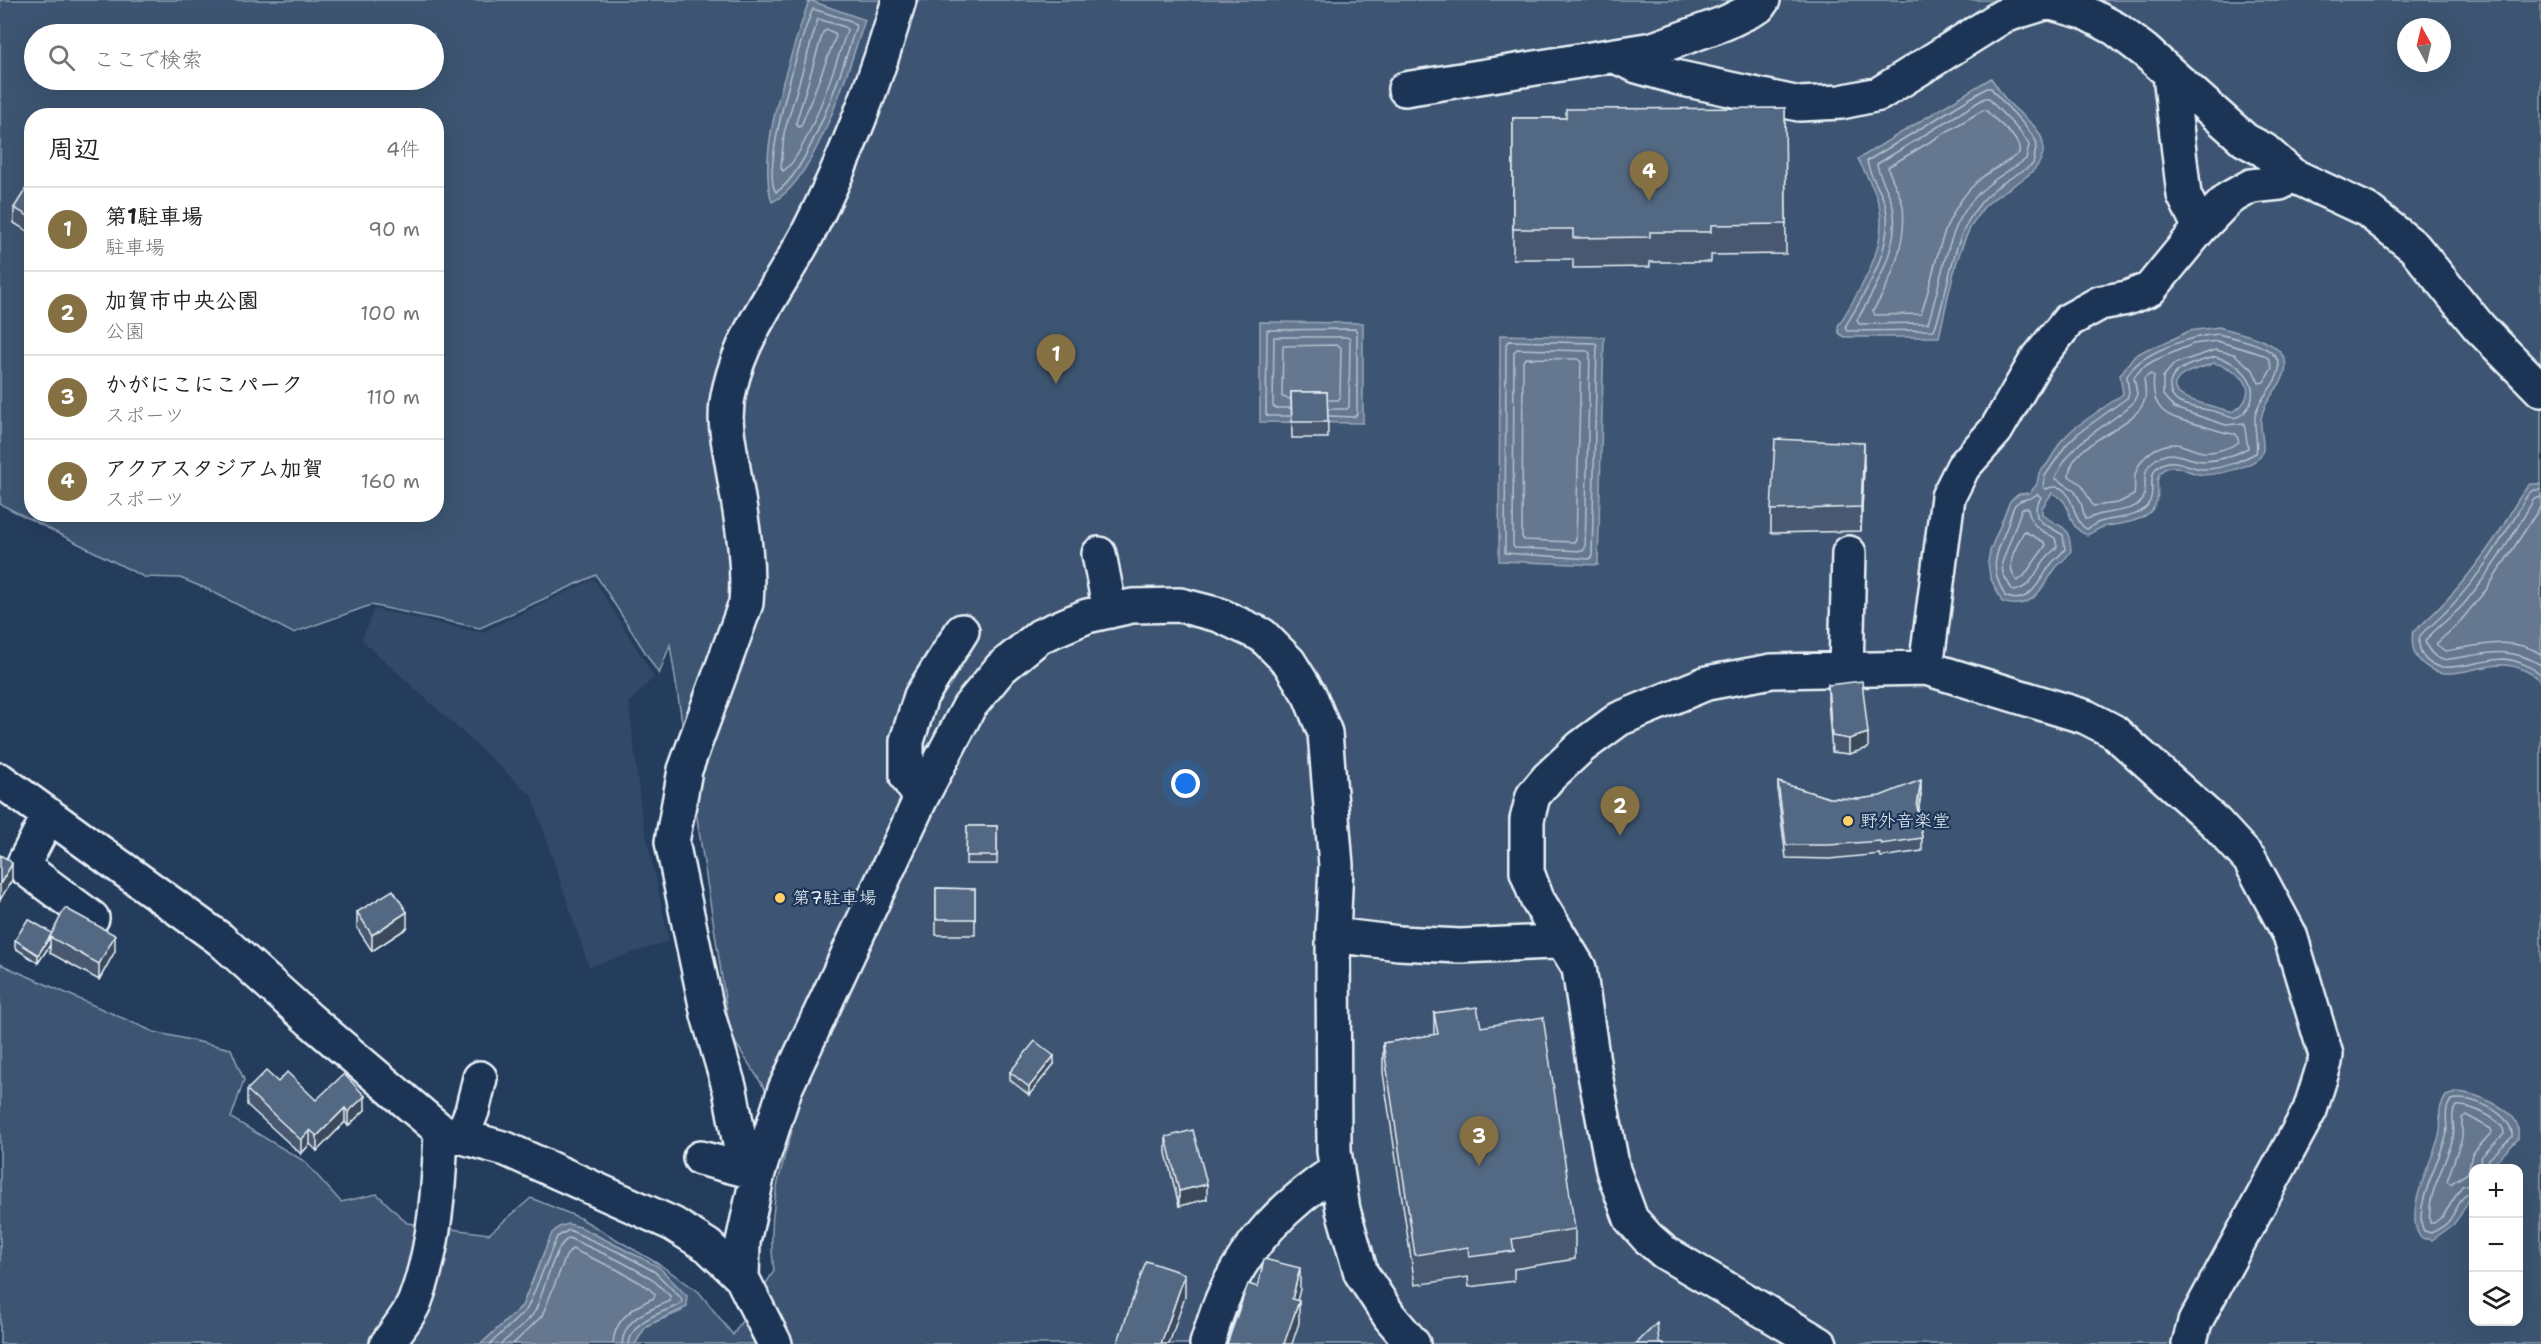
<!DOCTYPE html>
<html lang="ja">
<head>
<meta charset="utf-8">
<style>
	body { margin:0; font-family:"Shantell Sans","Klee One",sans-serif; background:#f6f6f6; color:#202124 }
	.controls { position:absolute; right:18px; bottom:18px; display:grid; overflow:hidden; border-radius:12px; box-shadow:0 6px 24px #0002 }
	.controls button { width:54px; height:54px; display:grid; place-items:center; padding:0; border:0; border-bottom:2px solid #e0e0e0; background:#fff; color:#202124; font:30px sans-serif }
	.compass { position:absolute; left:2397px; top:18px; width:54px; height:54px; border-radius:50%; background:#fff; box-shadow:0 6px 24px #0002; rotate:352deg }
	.you { position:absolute; left:1186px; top:784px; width:21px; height:21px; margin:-15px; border:4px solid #fff; border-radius:50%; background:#1a73e8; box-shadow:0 0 0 9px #1a73e833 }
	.badge { display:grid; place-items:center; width:39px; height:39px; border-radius:50%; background:#847042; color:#fff; font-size:20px; font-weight:700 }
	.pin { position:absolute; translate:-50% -50px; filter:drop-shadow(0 2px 3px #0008) }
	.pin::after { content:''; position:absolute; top:32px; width:21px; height:18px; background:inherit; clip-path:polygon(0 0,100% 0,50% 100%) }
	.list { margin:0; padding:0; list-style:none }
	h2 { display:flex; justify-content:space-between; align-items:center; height:78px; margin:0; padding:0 24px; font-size:26px }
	h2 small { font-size:20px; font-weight:400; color:#757577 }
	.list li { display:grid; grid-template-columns:39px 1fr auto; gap:18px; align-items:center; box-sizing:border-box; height:84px; padding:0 24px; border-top:2px solid #e0e0e0 }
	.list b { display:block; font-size:22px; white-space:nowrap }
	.list p { margin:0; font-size:20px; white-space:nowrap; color:#757577 }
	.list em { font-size:20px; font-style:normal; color:#757577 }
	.icon { flex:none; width:33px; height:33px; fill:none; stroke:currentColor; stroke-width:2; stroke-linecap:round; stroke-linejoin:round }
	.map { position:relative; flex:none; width:2541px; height:1344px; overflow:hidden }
	.search { position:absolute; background:#fff; box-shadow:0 6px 24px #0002; left:24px; top:24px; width:420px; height:66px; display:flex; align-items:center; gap:15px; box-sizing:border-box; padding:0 21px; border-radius:33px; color:#757577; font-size:22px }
	.panel { position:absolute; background:#fff; box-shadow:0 6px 24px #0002; left:24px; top:108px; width:420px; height:414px; border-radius:24px }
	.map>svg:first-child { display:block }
</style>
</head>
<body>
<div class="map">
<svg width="2541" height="1344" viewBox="0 0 2541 1344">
	<rect width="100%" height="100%" fill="#253d5d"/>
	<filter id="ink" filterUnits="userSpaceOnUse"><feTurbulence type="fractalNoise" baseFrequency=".0167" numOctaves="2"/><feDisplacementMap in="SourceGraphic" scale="12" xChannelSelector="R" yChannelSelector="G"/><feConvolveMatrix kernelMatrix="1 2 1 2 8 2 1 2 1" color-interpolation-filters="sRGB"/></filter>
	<g filter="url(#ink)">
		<path fill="#334a68" d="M594,579L654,677L629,702L641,811L669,941L589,967L532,796L362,640L374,609L481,633Z"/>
		<path fill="#3e5472" stroke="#93a2b5" stroke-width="1.5" fill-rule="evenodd" d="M0,0H2541V1344H635L646,1326L682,1311L642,1258L580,1227H559L546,1247L522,1306L481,1344H0V964L154,1032L231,1049L244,1080L231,1118L304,1161L341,1202L377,1194L407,1223L489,1234L531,1198L580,1218L660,1265L699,1292L733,1335L774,1271C767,1220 777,1179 792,1131L731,1036L670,645L659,674L596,575L480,628L371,605L293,633L207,589L180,578L144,577L0,504ZM2406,27H2442V63H2406ZM34,34H434V80H34ZM32,116H436V514H32ZM2474,1168H2518V1322H2474Z"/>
		<path fill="#657890" stroke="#99a8ba" stroke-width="1.5" fill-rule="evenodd" d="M809,0L865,20C850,64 815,184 772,202C755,147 792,55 809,0Z
			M1991,78C1997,86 2001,94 2007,101C2018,114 2040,125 2043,143C2048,176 2003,186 1984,207C1956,240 1949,296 1939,337H1844L1839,333L1838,326C1858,294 1887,249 1880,210C1877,192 1866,175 1858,159Z
			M1260,322L1363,323V423L1260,422Z
			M2219,327C2243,335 2305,343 2280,383C2273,394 2263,405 2261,419C2259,429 2268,451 2259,458C2248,468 2212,477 2198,474C2187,472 2174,462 2163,470C2153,478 2160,490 2157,500C2151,523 2121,523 2103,527C2097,529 2092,533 2087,535C2062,525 2077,503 2052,493L2042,508V514C2061,532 2068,518 2071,551C2067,558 2060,562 2055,569C2041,589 2032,612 2002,602L1990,577L1988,562L1990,551L2010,501L2019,494L2030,493L2037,484L2039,473L2048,463L2061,441L2073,429L2123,394L2120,375L2133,357L2147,349L2165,343L2189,331ZM2214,363C2224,365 2236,371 2243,379C2254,392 2243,410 2229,412C2220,405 2158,400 2179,378C2186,370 2204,368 2214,363Z
			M1500,335L1604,337L1598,565L1499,561Z
			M2530,484H2541V682C2531,672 2518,666 2504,665C2474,664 2445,686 2421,662C2413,654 2411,643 2413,632C2448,603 2475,569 2500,531C2510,515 2517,497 2530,484Z
			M2458,1092C2475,1093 2510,1107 2517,1124C2519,1128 2518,1134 2518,1139L2490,1168H2474L2473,1192L2461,1214L2453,1225L2432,1240L2421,1238C2402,1212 2432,1163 2439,1136C2444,1118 2434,1115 2446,1096Z
			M568,1224L580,1227L659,1267L687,1296V1307L646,1326L635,1344H481L522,1306L552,1233L559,1227Z"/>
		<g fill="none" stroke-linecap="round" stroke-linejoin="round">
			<path stroke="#b4c1ce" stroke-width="1.5" d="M813,9L851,21L856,26C845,62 808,175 776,192C760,172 801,35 813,9Z
				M818,19L845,27L847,30C838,58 806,158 783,171L781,168L784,133Z
				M827,30L835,33L836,36L801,126L798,127L796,123L823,32Z
				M1987,88H1991C2005,107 2026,122 2037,143L2033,164C2019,174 2003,181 1991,192C1950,229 1952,283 1934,330L1847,331L1845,327C1864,295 1894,248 1886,208C1883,192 1869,177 1867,161Z
				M1985,98H1989C2001,115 2020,127 2029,145L2026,159C2014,168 2000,175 1988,185C1945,219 1944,276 1928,323L1859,324L1857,320C1875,290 1901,244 1893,207C1890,192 1879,178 1877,164Z
				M1983,110H1986C1995,122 2022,137 2019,153C2007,163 1992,169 1980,179C1938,216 1938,265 1921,314L1875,315L1873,311C1891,282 1907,242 1903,207C1901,193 1891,181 1888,167Z
				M2218,334C2237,339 2290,346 2277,376C2272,389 2260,398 2256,412C2252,426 2259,440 2256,453C2240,461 2221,470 2202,469C2188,468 2177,457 2162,464C2144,473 2158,493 2147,506C2135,520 2116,516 2100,522C2095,523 2091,527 2087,529C2070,523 2076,477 2046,489L2043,486L2045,476L2066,445L2077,434L2127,398L2129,393L2127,376C2140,352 2192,336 2218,334Z
				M1509,341L1595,343L1597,345L1592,556L1590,559L1505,553L1506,344Z
				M2217,341L2264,355L2269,359L2272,368L2264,382L2259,383L2253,370L2234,354L2215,350L2174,364L2163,377V395L2174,408L2226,425L2244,423L2248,448C2235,455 2220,461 2204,461C2187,461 2173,447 2156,459C2139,471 2148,482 2144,497C2139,512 2109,511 2098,515C2093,516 2090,519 2085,519L2081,502L2074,490L2055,478C2076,435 2101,432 2133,403L2137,394L2134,377L2142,368L2153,361L2193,344Z
				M1517,349L1587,351L1590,353L1585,548L1583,551L1515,548L1513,546L1514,352Z
				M2215,357C2237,361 2260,380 2250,404C2247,410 2243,415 2237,417C2229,419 2226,415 2220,413C2207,408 2192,409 2180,403C2174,400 2170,394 2170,388C2168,368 2199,361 2215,357Z
				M1526,358L1578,359L1581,362L1576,539L1574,542L1524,540L1522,537L1523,361Z
				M2150,374L2154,376C2148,422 2183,418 2213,429C2222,432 2227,434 2236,434L2239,442C2230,448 2215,453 2203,452C2194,451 2185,445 2176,444C2159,443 2141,456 2136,472C2133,479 2136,487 2134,495L2118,503L2093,506L2081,484L2069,476C2070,441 2133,429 2144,402C2147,395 2145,387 2144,379Z
				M1290,399L1282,397L1283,346L1338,345L1341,348L1340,398L1338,400H1329
				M1290,408H1276L1273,406L1274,337H1347L1350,339L1349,407L1347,409H1329
				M1290,416H1268L1266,414L1267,330L1355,329L1357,332V414L1354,417L1329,416
				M2541,490H2533L2528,494C2502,540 2473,589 2433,624C2423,632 2416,635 2420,649C2430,683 2478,659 2503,659C2518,660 2529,666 2541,674
				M2037,494L2041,497L2036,507L2037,517L2044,524L2063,535L2065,549C2061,555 2056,558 2052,563C2040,578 2030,608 2005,596C1989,567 1995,557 2007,527C2010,520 2011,511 2015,505C2021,497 2030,501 2037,494Z
				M2541,497L2534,499C2513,536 2490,573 2463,605C2451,618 2435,628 2425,641C2428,651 2433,657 2443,660C2480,656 2506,643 2541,665
				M2541,506L2486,590L2458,624L2436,644L2445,651C2478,646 2511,635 2541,654
				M2022,508H2028C2030,527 2041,530 2055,538L2057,547C2054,551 2050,553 2047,557C2035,570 2033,588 2013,591L2003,574L2002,563Z
				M2024,531L2044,542L2046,545L2024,576L2017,581C2004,566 2016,546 2024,531Z
				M2466,1115L2491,1129L2492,1132L2472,1154L2468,1173L2450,1184L2447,1181L2462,1138V1118Z
				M2474,1183L2462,1186L2443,1216L2434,1223H2430C2426,1193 2446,1166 2453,1138C2456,1128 2449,1115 2456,1106C2469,1104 2505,1120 2504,1134L2482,1156L2478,1168
				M2474,1190C2461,1192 2456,1214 2447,1223C2443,1227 2437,1230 2431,1233L2424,1231C2412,1211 2440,1158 2446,1137C2449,1123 2442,1112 2451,1100C2471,1094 2514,1114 2512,1137L2488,1160L2485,1168
				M490,1344L527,1309L557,1237L569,1230L623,1254L655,1272L681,1298L682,1302L679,1305C660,1313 632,1320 629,1344
				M501,1344C511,1334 528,1324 535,1311C544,1294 553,1246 569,1238L620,1261L651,1278L671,1297L670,1301C650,1310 624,1317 622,1344
				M513,1344L542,1316L566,1256L572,1249L616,1269L646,1286L655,1294L654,1298C634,1306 614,1320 613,1344"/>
			<defs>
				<path id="minor" d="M1615,56L1637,66L1679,78L1799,104L1841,102L1879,94L2003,16L2048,2L2084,12L2116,29L2145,51L2245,140L2264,150L2292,175L2367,210L2414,247L2479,327L2541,390
					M2170,75L2184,195L2200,228
					M1405,89L1653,49L1725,23L1758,7L1763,0
					M1099,554L1110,611
					M1926,668L1948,497L1963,467L1996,430L2036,361L2069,320L2100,303L2127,298L2150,289L2200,228L2228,199L2251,186L2280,183
					M1846,670L1849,553
					M0,780L220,939L310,1020L441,1131L506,1149L673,1224L708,1246L742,1278L775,1344
					M921,798L907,777V741L921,696L962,631
					M49,815L24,863L26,869L92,918
					M1333,935L1399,943L1460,946L1553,942L1563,945
					M462,1136L472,1111L480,1078
					M700,1158L758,1173L740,1144L730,1090L708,1015L672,842L685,770L746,603C750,558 740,513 733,468C728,437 722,418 730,387C743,331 782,283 808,233C844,163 878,76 899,0
					M742,1278L743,1242L758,1173L785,1089L921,798L969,707L1001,668L1040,636L1087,616L1132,606L1180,605L1219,615L1262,635L1289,662L1310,696L1325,733L1336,865L1333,935L1334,1151L1343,1210L1361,1273L1390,1317L1413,1344
					M387,1344C396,1331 409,1316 415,1301C435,1248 439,1187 441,1131
					M1207,1344C1212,1329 1216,1314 1222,1300C1246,1243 1287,1203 1337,1170
					M1820,1344L1664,1252L1647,1237L1631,1219L1613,1170L1594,1069L1579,968L1537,899L1527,872V820L1533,796L1548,778L1581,747L1619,719L1707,683L1772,671L1926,668L2086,717L2113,731L2216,823L2250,860L2290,935L2326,1055L2325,1062L2310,1110L2195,1322L2189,1344"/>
			</defs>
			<use href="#minor" stroke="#e8f1f8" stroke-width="38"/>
			<use href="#minor" stroke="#1d3557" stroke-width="33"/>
		</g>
		<path fill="#475970" stroke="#e8f1f8" stroke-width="1.5" d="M1785,108L1786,254L1711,255V262H1650V267L1573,268V259H1513V118H1566Z
			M32,179V234L14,223V208Z
			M1291,392H1327L1328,438H1292Z
			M1864,466L1861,531L1771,533V510Z
			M1828,685L1868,748L1849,754L1832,752L1828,701Z
			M1778,782L1829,798L1859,799L1921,794L1918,813L1922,838V851L1881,857L1880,854L1829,859L1786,858L1778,795Z
			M967,826H997V864H966Z
			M936,888L975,889V935H936Z
			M357,912L407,928L372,951L357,928Z
			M52,933L115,951L99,980L50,953V945L38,963L15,948V940Z
			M1434,1013L1481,1027L1575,1229V1259L1514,1269V1281L1469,1287L1468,1277L1415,1285L1383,1073V1043L1434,1035Z
			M1054,1064L1029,1095L1010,1080V1072Z
			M278,1082L316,1100L365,1110L348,1126L345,1122L317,1151L310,1144L301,1154L247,1105V1090Z
			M1166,1137L1207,1199L1179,1206L1166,1153Z"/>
		<path fill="#3a485b" stroke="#e8f1f8" stroke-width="1.5" d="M1864,443V466L1861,531V507Z
			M1868,733V748L1849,754V739Z
			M1921,780V794L1917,819V806Z
			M12,864V880L0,900V884Z
			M407,912V928L372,951V935Z
			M115,935V951L99,980V964Z
			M50,937V945L38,963V955Z
			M1054,1056V1064L1029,1095V1087Z
			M365,1096V1110L348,1126V1112Z
			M345,1108V1122L317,1151V1136Z
			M310,1130V1144L301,1154V1140Z
			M1207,1184V1199L1179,1206V1191Z
			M1300,1268V1289L1293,1318L1299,1301V1323L1292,1344H1284L1292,1299Z
			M1185,1274V1297L1169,1344H1161Z"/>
		<path fill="#536782" stroke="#e8f1f8" stroke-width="1.5" d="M1785,108L1786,224L1711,225V232H1650V237L1573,238V229H1513V118H1566V109Z
			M32,179V218L14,208Z
			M1291,392H1327L1328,422H1292Z
			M1775,439L1864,443L1861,507L1771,510Z
			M1862,681L1868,733L1849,739L1832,736L1828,685Z
			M1921,780L1917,806L1922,838L1881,844L1880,841L1829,845H1786L1778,782L1829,798L1859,799L1880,796Z
			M967,826H997V856H966Z
			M0,855L9,860L12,864L0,884Z
			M936,888L975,889V919H936Z
			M393,890L407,912L372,935L357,912Z
			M65,908L115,935L99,964L50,937Z
			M28,919L52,933L38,955L15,940Z
			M1477,1007L1481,1027L1543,1017L1575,1229L1512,1239L1514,1251L1469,1257L1468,1247L1415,1255L1383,1043L1438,1034L1434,1013Z
			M1035,1041L1054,1056L1029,1087L1010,1072Z
			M266,1071L278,1082L287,1072L316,1100L344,1074L365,1096L348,1112L345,1108L317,1136L310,1130L301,1140L247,1090Z
			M1193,1130L1207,1184L1179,1191L1166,1137Z
			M1264,1259L1300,1268L1292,1299L1299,1301L1284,1344H1227L1248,1284L1258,1287Z
			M1146,1261L1185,1274L1161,1344H1117Z
			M1657,1323L1659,1342L1665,1344H1636Z"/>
	</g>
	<g fill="#ffd166" stroke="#1d3557" stroke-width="2">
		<circle cx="1848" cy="821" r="6"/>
		<circle cx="780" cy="898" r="6"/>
	</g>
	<g text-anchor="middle" stroke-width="4.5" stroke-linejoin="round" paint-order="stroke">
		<g font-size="18" fill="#e8f1f8" stroke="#1d3557" text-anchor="start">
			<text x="1860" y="827">野外音楽堂</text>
			<text x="792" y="904">第7駐車場</text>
		</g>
	</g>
</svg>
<div class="controls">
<button>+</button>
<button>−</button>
<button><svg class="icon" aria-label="layers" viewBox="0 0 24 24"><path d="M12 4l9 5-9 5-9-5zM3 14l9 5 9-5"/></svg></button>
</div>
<svg class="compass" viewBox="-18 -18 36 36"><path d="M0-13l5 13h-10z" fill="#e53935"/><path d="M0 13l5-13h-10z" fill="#757577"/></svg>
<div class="you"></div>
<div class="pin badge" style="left:1056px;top:384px">1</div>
<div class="pin badge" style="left:1620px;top:836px">2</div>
<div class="pin badge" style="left:1479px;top:1166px">3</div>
<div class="pin badge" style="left:1649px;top:201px">4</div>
<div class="search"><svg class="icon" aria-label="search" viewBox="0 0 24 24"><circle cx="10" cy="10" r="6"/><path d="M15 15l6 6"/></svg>ここで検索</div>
<section class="panel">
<h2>周辺<small>4件</small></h2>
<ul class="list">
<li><span class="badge">1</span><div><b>第1駐車場</b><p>駐車場</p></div><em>90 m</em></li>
<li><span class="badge">2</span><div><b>加賀市中央公園</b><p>公園</p></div><em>100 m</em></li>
<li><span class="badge">3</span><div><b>かがにこにこパーク</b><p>スポーツ</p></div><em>110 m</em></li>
<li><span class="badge">4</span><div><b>アクアスタジアム加賀</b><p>スポーツ</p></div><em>160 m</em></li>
</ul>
</section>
</div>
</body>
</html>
